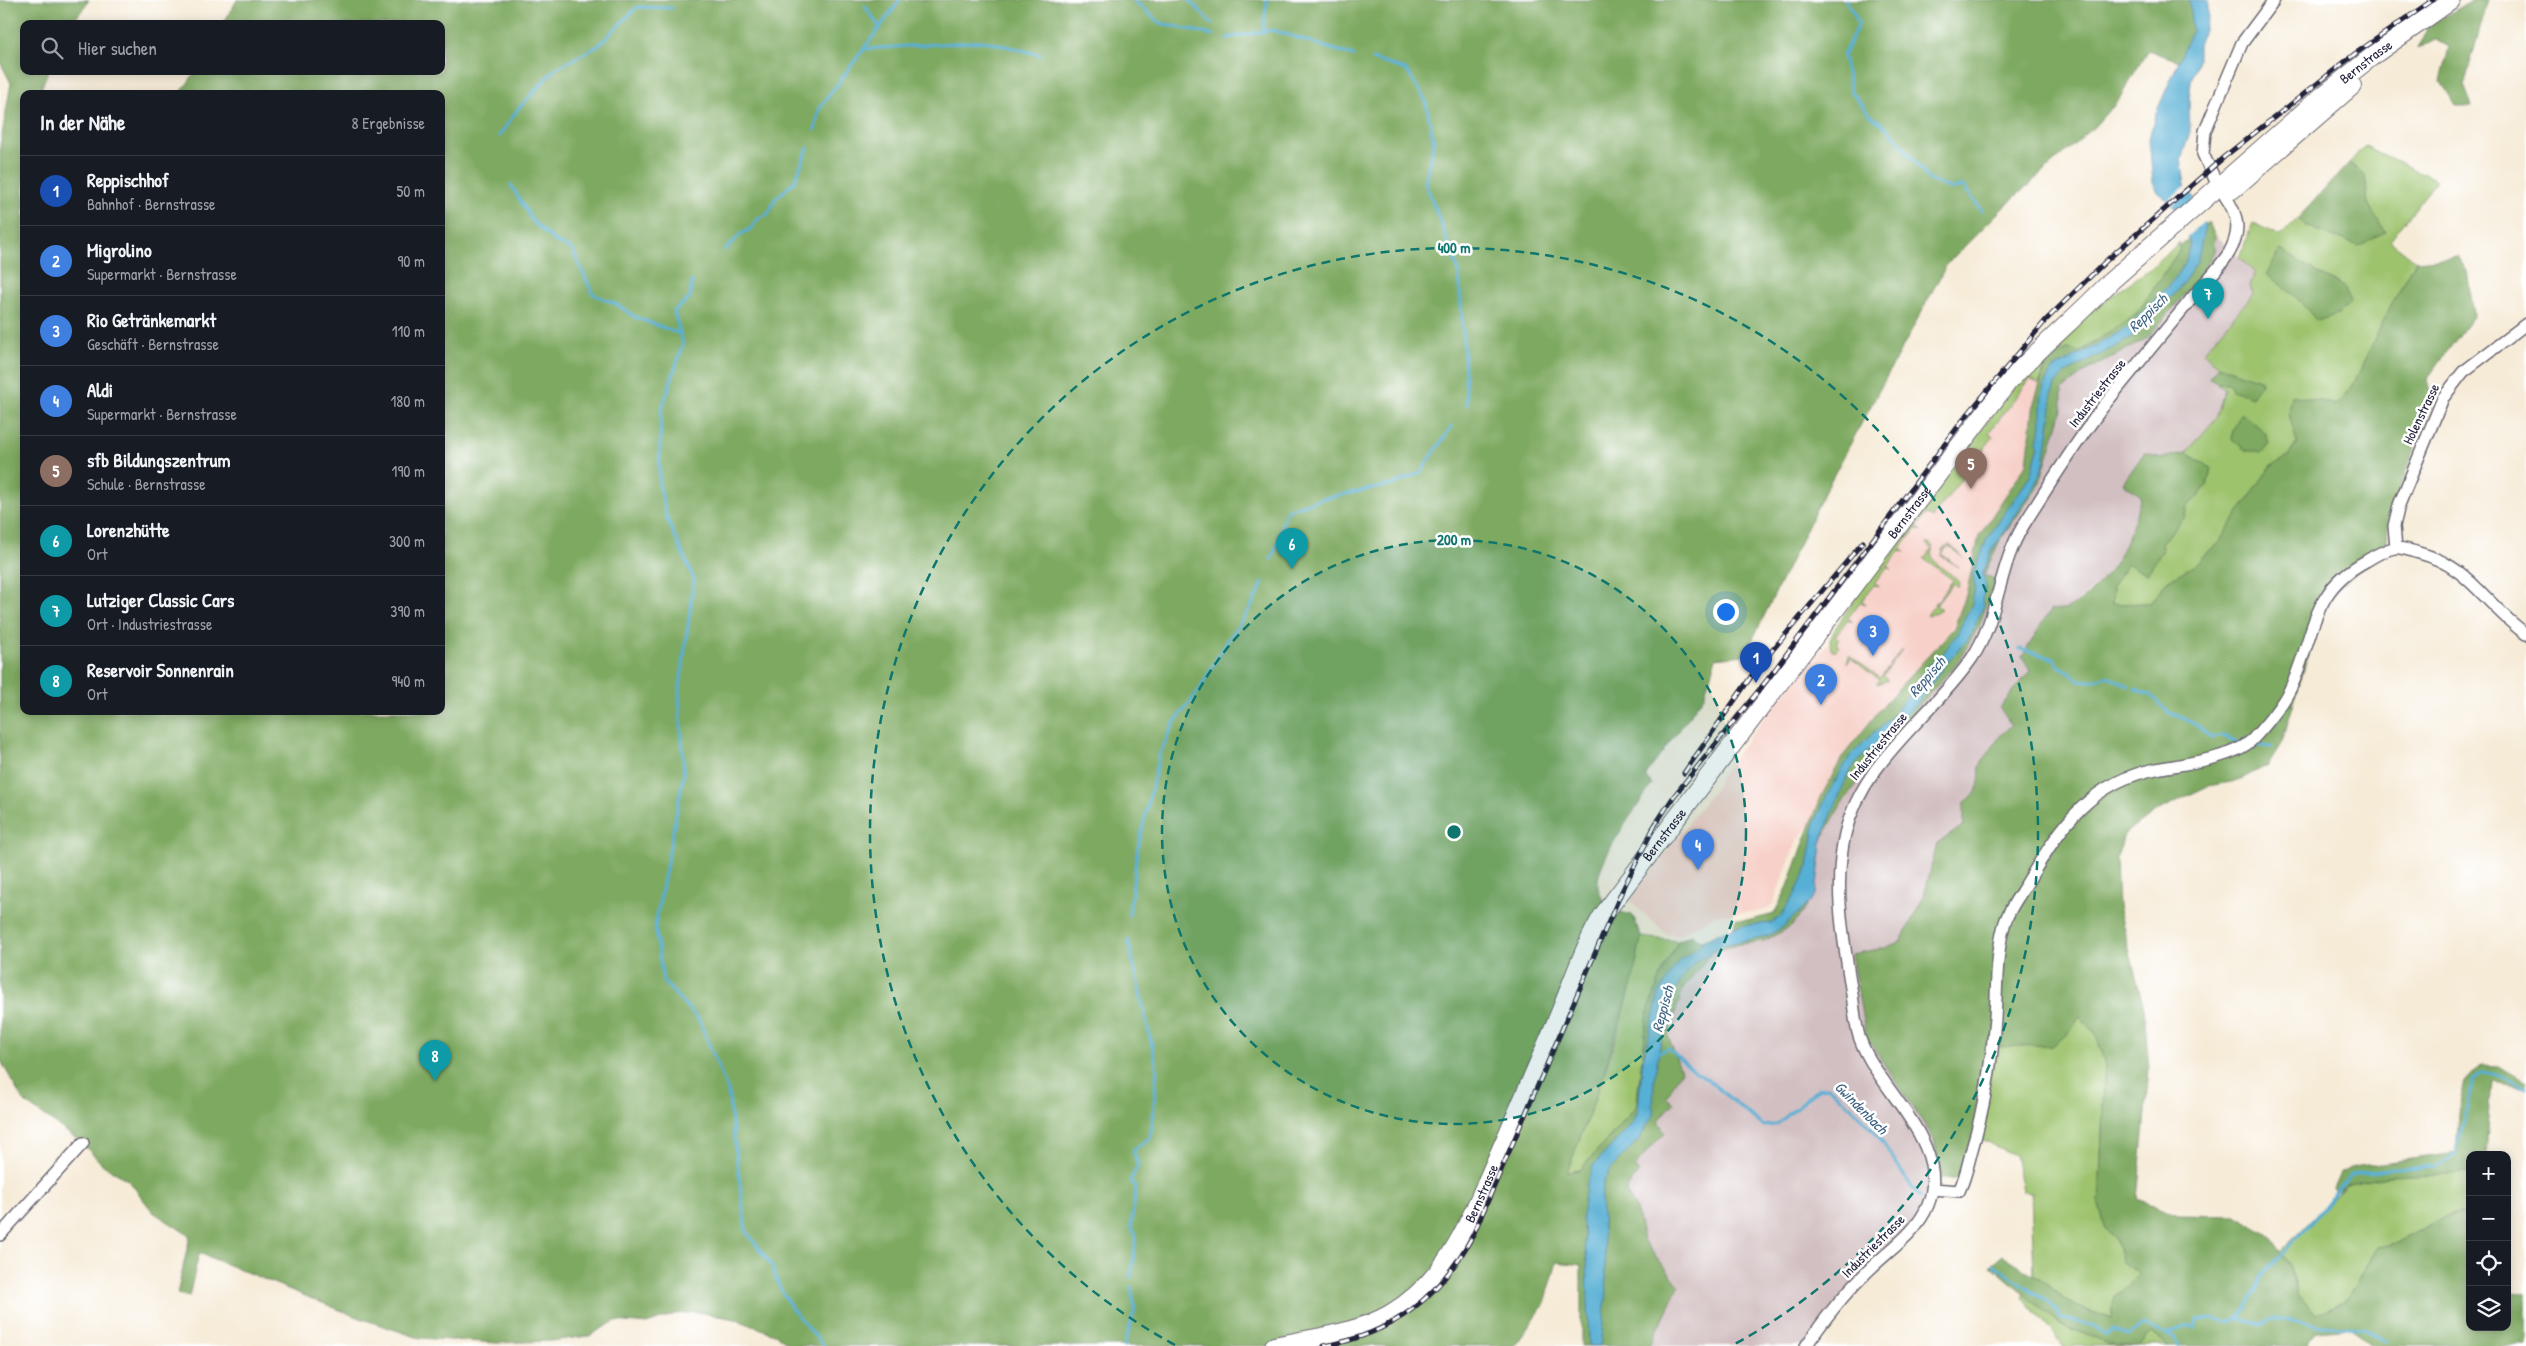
<!DOCTYPE html>
<html lang="de">
<head>
<meta charset="utf-8">
<style>
	body { margin:0; font-family:"Patrick Hand",sans-serif; background:#242831; color:#f1f3f6 }
	.controls { position:absolute; right:15px; bottom:15px; display:grid; overflow:hidden; border-radius:10px; box-shadow:0 2px 12px #0003 }
	.controls button { width:45px; height:45px; display:grid; place-items:center; padding:0; border:0; border-bottom:1px solid #363941; background:#171b24; color:#f1f3f6; font:25px sans-serif }
	.you { position:absolute; left:1725px; top:611px; width:18px; height:18px; margin:-12px; border:4px solid #fff; border-radius:50%; background:#1a73e8; box-shadow:0 0 0 8px #1a73e833 }
	.badge { display:grid; place-items:center; width:32px; height:32px; border-radius:50%; background:#b45309; color:#fff; font-size:16px; font-weight:700 }
	.pin { position:absolute; translate:-50% -41px; filter:drop-shadow(0 1px 2px #0008) }
	.pin::after { content:''; position:absolute; top:26px; width:18px; height:15px; background:inherit; clip-path:polygon(0 0,100% 0,50% 100%) }
	.list { margin:0; padding:0; list-style:none }
	h2 { display:flex; justify-content:space-between; align-items:center; height:65px; margin:0; padding:0 20px; font-size:21px }
	h2 small { font-size:16px; font-weight:400; color:#9ea1a6 }
	.list li { display:grid; grid-template-columns:32px 1fr auto; gap:15px; align-items:center; box-sizing:border-box; height:70px; padding:0 20px; border-top:1px solid #363941 }
	.list b { display:block; font-size:19px; white-space:nowrap }
	.list p { margin:0; font-size:16px; white-space:nowrap; color:#9ea1a6 }
	.list em { font-size:16px; font-style:normal; color:#9ea1a6 }
	.icon { flex:none; width:28px; height:28px; fill:none; stroke:currentColor; stroke-width:2; stroke-linecap:round; stroke-linejoin:round }
	.map { position:relative; flex:none; width:2526px; height:1346px; overflow:hidden }
	.search { position:absolute; background:#171b24; box-shadow:0 2px 12px #0003; left:20px; top:20px; width:425px; height:55px; display:flex; align-items:center; gap:12px; box-sizing:border-box; padding:0 18px; border-radius:10px; color:#9ea1a6; font-size:19px }
	.panel { position:absolute; background:#171b24; box-shadow:0 2px 12px #0003; left:20px; top:90px; width:425px; height:625px; border-radius:10px }
	.map>svg:first-child { display:block }
</style>
</head>
<body>
<div class="map">
<svg width="2526" height="1346" viewBox="0 0 2526 1346">
	<rect width="100%" height="100%" fill="#fff"/>
	<filter id="ink" filterUnits="userSpaceOnUse"><feTurbulence type="fractalNoise" baseFrequency=".02" numOctaves="2"/><feDisplacementMap in="SourceGraphic" scale="10" xChannelSelector="R" yChannelSelector="G"/><feConvolveMatrix kernelMatrix="1 2 1 2 8 2 1 2 1" color-interpolation-filters="sRGB"/></filter>
	<filter id="wash" filterUnits="userSpaceOnUse"><feTurbulence type="fractalNoise" baseFrequency=".0096" numOctaves="4" result="noise"/><feDisplacementMap in="SourceGraphic" scale="20" xChannelSelector="R" yChannelSelector="G"/><feGaussianBlur stdDeviation="1.12" result="paint"/><feColorMatrix in="noise" values="0 0 0 0 0 0 0 0 0 0 0 0 0 0 0 0 0 1.4 0 .05"/><feComposite in="paint" operator="in"/></filter>
	<g filter="url(#wash)">
		<rect width="100%" height="100%" fill="#f6ebd7"/>
		<path fill="#f7d1c9" d="M2030,378L2039,384L2027,463L1979,536L1966,595L1954,628L1886,702L1843,756L1828,783L1811,823L1796,843L1772,905L1763,911L1719,914L1678,935L1667,934L1629,900L1716,787L1719,778L1772,707L1835,636L1926,514L1932,518L1993,437L1989,433Z"/>
		<path fill="#d2bfc1" d="M2215,235L2255,272L2250,286L2253,294L2203,353L2219,366L2209,377L2225,389L2216,418L2186,453L2162,458L2123,483L2141,496L2131,533L2104,579L2068,609L2030,671L2000,708L2011,725L2000,736L1979,767L1981,780L1976,795L1964,803V825L1937,844L1924,896L1901,941L1885,948L1851,954L1866,1037L1934,1139L1941,1179L1923,1230L1890,1258L1832,1322L1815,1346H1650L1679,1285L1643,1240L1636,1209L1626,1192L1632,1180L1638,1173L1634,1167L1665,1132L1657,1121L1681,1071L1668,1036L1683,989L1712,952L1740,944L1764,941L1815,881L1823,837L1842,803L1913,712L1957,663L1980,626L1995,580L1984,575L1999,542L2039,485L2062,410V390L2088,370L2146,339L2214,252Z"/>
		<path fill="#9dc36d" stroke="#607254" fill-rule="evenodd" d="M2365,146L2437,180L2390,241L2416,261L2392,304L2353,385L2337,405L2306,398L2289,414L2297,441L2288,457L2270,468L2219,542L2195,565L2167,581L2150,603L2112,604L2113,585L2128,563L2147,574L2161,543L2185,517L2186,509L2207,486L2211,468L2186,453L2216,418L2225,389L2217,383L2262,381L2219,366L2203,353L2253,294L2250,286L2255,272L2239,258L2253,223L2280,236L2298,218L2306,226L2385,232L2368,204L2365,175L2349,163ZM2320,274L2346,288L2318,321L2296,297Z
			M2180,242L2179,251L2138,312L2080,352L2068,349L2047,362L2039,384L2030,379L1989,433L1993,437L1932,518L1926,514L1917,527L1922,531L1916,529L1901,548L1905,552L1900,550L1888,566L1892,569L1887,567L1875,583L1879,586L1874,585L1862,600L1866,604L1860,602L1848,618L1853,622L1847,620L1835,636L1839,639L1837,645L1839,647L1836,650H1831L1830,640L1836,627L1890,548L2020,379L2094,308L2148,270Z
			M1930,543L1933,547L1931,555C1937,569 1952,571 1959,583L1958,587L1953,583L1936,605L1941,609L1929,616L1927,615L1953,580L1924,559L1932,549L1926,544Z
			M1950,545L1965,559L1953,550V547L1951,549L1948,546L1942,554L1945,556L1944,558H1947L1958,567L1942,556L1943,548Z
			M1902,649L1883,676L1888,680L1877,684L1879,680L1851,658L1847,664L1849,655L1880,678Z
			M1641,937L1678,941L1663,970L1648,1012L1636,1107L1580,1170L1566,1172C1596,1096 1628,1018 1641,937Z
			M2080,1016L2095,1033L2105,1060L2099,1205L2106,1230L2115,1238L2122,1262L2140,1274L2126,1288L2114,1296L2113,1319L2075,1306L2034,1275L2031,1192L2022,1190L2015,1155L1979,1139L1995,1047L2068,1034Z
			M2455,1172L2470,1173V1212C2463,1213 2456,1213 2450,1215C2424,1224 2405,1245 2377,1247L2348,1299L2315,1314L2298,1294L2291,1268L2280,1252L2348,1183L2387,1176Z
			M2025,1294L2058,1323L2108,1344L2137,1346H2064L2023,1297Z
			M2151,1334L2169,1346H2138Z"/>
		<path fill="#7ea960" stroke="#50664e" d="M0,0H89L72,24H24V71H48L39,94H24V711H441V94H180L196,71H441V24H223L237,0H2204L2188,64L2148,50L2119,99L2093,128L2008,203L1947,264L1823,495L1749,647L1743,655L1716,658L1704,696L1645,776L1652,784C1638,807 1595,861 1598,886C1598,894 1607,903 1611,910L1633,915L1641,937L1632,983L1597,1093L1567,1172L1580,1170L1636,1107L1648,1012L1663,970L1678,941L1691,935L1702,941L1733,928L1736,919L1751,920L1774,914L1788,886L1821,797L1843,756L1886,702L1954,628L1966,595L1979,536L2027,463L2034,402L2047,363L2068,349L2080,352L2138,312L2179,251L2181,245L2208,222L2215,235L2214,252L2198,278L2164,319L2146,339L2088,370L2062,390V410L2039,485L1999,542L1984,575L1995,579L1980,625L1957,663L1913,712L1842,803L1823,837L1815,881L1807,906L1792,926L1764,941L1740,944L1712,952L1683,989L1668,1036L1681,1071L1667,1097L1674,1103L1658,1121L1665,1132L1634,1167L1639,1173L1632,1180L1626,1192L1636,1209L1643,1240L1679,1285L1650,1346H1581V1265L1557,1262L1545,1303L1515,1346H791L777,1335L735,1319L698,1312L675,1314L647,1324L615,1321L589,1336L550,1341L498,1343L419,1338L357,1317L199,1253L189,1297L177,1294L190,1236L153,1212L129,1181L103,1165L81,1142L23,1101L0,1059V146L11,83L0,62Z
			M2473,0H2488L2464,85L2472,106H2456L2441,82L2449,47L2435,39L2417,49L2428,26Z
			M2349,163L2365,175L2368,204L2385,232L2359,246L2306,226L2298,218Z
			M2281,250L2320,274L2346,288L2350,303L2338,314L2317,321L2296,297L2266,274Z
			M2458,257L2467,271L2474,315L2427,379L2432,404L2388,518L2387,545L2325,600L2315,619L2304,669L2282,742L2268,765L2237,781L2208,786L2164,807L2126,832L2116,859L2118,906L2144,1008L2149,1069L2137,1199L2178,1215L2236,1216L2268,1234L2291,1268L2298,1294L2315,1314L2348,1299L2377,1247C2405,1245 2424,1224 2450,1215C2456,1213 2463,1213 2470,1212V1327H2507V1292L2526,1293V1346H2373L2351,1328L2317,1331L2305,1346H2169L2151,1334L2138,1346L2108,1344L2058,1323L1991,1265L2003,1255L2034,1275L2075,1306L2112,1319L2114,1296L2126,1288L2140,1274L2122,1262L2115,1238L2106,1230L2099,1205L2105,1060L2095,1033L2080,1016L2068,1034L2053,1045L1995,1047L1974,1136L1958,1179H1941L1934,1139L1866,1037L1851,954L1885,948L1901,941L1924,896L1937,844L1964,825V803C1978,793 1981,784 1979,767L2000,736L2011,725L2000,708L2030,671L2022,657L2050,610C2056,610 2065,611 2069,608C2110,585 2131,539 2141,496L2123,483L2144,453L2162,458L2186,453L2211,468L2207,486L2186,509L2185,517L2161,543L2163,550L2147,574L2128,564L2113,585L2112,604L2150,603L2167,581L2195,565L2219,542L2270,467L2288,457L2297,442L2289,414L2291,395L2337,405L2353,385L2391,305L2416,261Z
			M2219,366L2262,381L2251,397L2232,390L2230,383H2217L2209,377Z
			M2241,413L2265,432L2269,443L2261,453L2245,450L2232,439L2233,430Z
			M2481,1065L2499,1066L2526,1082V1088L2492,1082L2486,1155H2470V1173L2387,1176L2348,1183L2337,1192L2333,1189L2340,1173L2351,1167L2456,1153L2460,1101L2465,1082Z"/>
		<path fill="#57afd4" stroke="#3c6888" d="M2189,0H2208V18L2198,45V60L2191,81L2189,100L2190,132L2181,159L2185,185L2193,196L2205,226L2197,262L2179,289L2131,338L2064,374L2056,383L2051,397L2052,407L2044,464L2036,485L1992,550L1983,573L1986,587L1982,599L1983,607L1973,630L1967,641L1944,666L1918,702L1899,720L1890,735L1886,734L1859,760L1848,774L1823,836L1816,893L1812,900L1783,927L1767,936L1723,945L1696,961L1682,978L1675,991L1661,1041L1654,1079L1653,1115L1639,1139L1609,1171L1603,1182L1601,1200L1607,1291L1600,1346H1589L1587,1261L1582,1218L1586,1185L1593,1166L1633,1123L1638,1110L1642,1064L1659,993L1680,959L1686,957L1705,940L1721,932L1738,926L1771,923L1781,916L1796,892L1808,867L1815,823L1827,795L1850,756L1875,731L1879,730L1912,692L1928,665L1942,655L1957,634L1972,604L1975,587L1973,574L1987,539L2030,476L2039,445L2037,443C2047,418 2032,395 2054,369L2127,328L2173,281L2186,261L2190,243L2175,208L2158,192L2153,183L2149,139L2155,115L2192,31Z"/>
		<path fill="#f6ebd7" d="M2188,184L2192,189L2171,206L2167,201Z
			M2196,197L2206,220L2185,238L2177,220Z"/>
		<g fill="none" stroke-linecap="round" stroke-linejoin="round">
			<path stroke="#57afd4" stroke-width="3" d="M1133,0L1160,23L1213,35
				M1189,0L1212,24
				M1846,0L1859,23L1843,56L1851,91L1869,114L1892,132L1929,180L1952,189L1963,186L1982,211
				M865,6L880,28
				M1263,31L1267,0
				M1227,38L1273,30L1354,56
				M864,49L985,41L1041,55
				M1372,59L1406,70L1425,99L1434,142L1425,182L1459,272L1467,405
				M815,130L819,109L900,0
				M499,136L518,109L555,69L598,46L637,7L672,8
				M511,185L533,222L556,242L572,249L593,294L618,305L635,317L680,334
				M725,250L742,233L749,230L759,218L768,214L775,199L794,182L808,148
				M692,281L690,298L674,311L683,344L661,412L659,483L667,519L694,579L679,695L684,773L655,926L663,981L699,1020L728,1091L746,1231L772,1266L779,1286L792,1309L824,1346
				M1271,559C1279,548 1280,525 1287,510L1325,498L1392,485L1420,473L1452,426
				M2020,649L2055,659L2058,665L2079,680L2091,681L2108,676L2128,686
				M2135,689L2149,694L2168,712L2192,722L2212,738L2223,736L2240,743
				M2252,745L2272,747
				M1129,915L1137,852L1159,755L1174,723L1200,689L1225,644L1250,609L1263,583
				M1128,940L1157,1068L1153,1119L1150,1138L1133,1150L1138,1165L1130,1181L1136,1187L1131,1226L1136,1236L1131,1277
				M1655,1054L1668,1048L1695,1072L1707,1079L1763,1126L1774,1125L1781,1121L1819,1088L1828,1087C1848,1103 1868,1122 1883,1143C1896,1162 1905,1181 1921,1197
				M1994,1264C2011,1279 2031,1289 2049,1302C2054,1306 2057,1313 2061,1318C2068,1318 2086,1323 2093,1326C2098,1329 2100,1332 2106,1334L2113,1329L2129,1334L2143,1325L2174,1337L2179,1346
				M2237,1318L2262,1324L2272,1320H2288L2318,1326L2328,1324L2338,1327L2364,1328L2385,1341
				M2166,1334L2188,1326L2195,1327L2197,1320L2212,1319L2227,1323L2236,1319L2246,1308L2257,1292L2262,1276L2315,1218L2350,1174L2394,1168L2436,1167L2456,1154L2469,1096L2475,1079L2482,1072C2499,1073 2510,1082 2526,1088
				M1124,1346L1135,1309L1131,1287"/>
		</g>
	</g>
	<g filter="url(#ink)">
		<g fill="none" stroke-linecap="round" stroke-linejoin="round">
			<defs>
				<path id="street" d="M2218,186L2203,154L2205,131L2242,43L2274,0
					M2396,548L2394,526L2399,505L2443,398L2463,372L2526,324
					M1933,1189L1959,1191C1965,1179 1968,1165 1971,1153C1984,1108 1992,1064 1995,1018C1997,987 1996,951 2005,922C2010,907 2022,892 2030,878C2062,825 2091,782 2156,769C2182,764 2232,759 2252,740C2268,723 2287,700 2295,678C2315,629 2313,589 2366,561C2374,556 2384,550 2394,548C2402,547 2411,551 2419,553C2470,566 2485,605 2526,634
					M0,1235L83,1143
					M1806,1346C1823,1321 1841,1297 1863,1276C1884,1253 1916,1235 1928,1205C1952,1144 1879,1092 1860,1039C1854,1023 1854,1004 1851,988C1843,936 1833,886 1845,834C1863,759 1930,719 1972,658C1999,618 1998,567 2023,526C2048,486 2074,446 2102,408C2130,373 2159,338 2188,303C2201,286 2217,271 2229,253C2241,232 2239,216 2225,196"/>
				<g id="primary">
					<path d="M2232,190L2352,86"/>
					<path id="s1" d="M1274,1346C1313,1338 1355,1334 1390,1314C1448,1280 1469,1222 1494,1165C1516,1115 1538,1065 1559,1015C1573,981 1584,946 1603,915L2008,382C2041,346 2078,316 2111,281L2316,101L2375,54L2452,0"/>
				</g>
			</defs>
			<use href="#street" stroke="#6c6872" stroke-width="14"/>
			<use href="#primary" stroke="#6c6872" stroke-width="20"/>
			<use href="#street" stroke="#fff" stroke-width="11"/>
			<use href="#primary" stroke="#fff" stroke-width="18"/>
			<defs>
				<path id="rail" d="M1684,773L1755,671L1863,542
					M1653,828L1674,796L1767,680L1963,420L2046,320L2107,260L2224,157L2356,53L2433,0
					M1324,1346C1393,1334 1440,1297 1473,1235L1622,891L1656,823"/>
			</defs>
			<use href="#rail" stroke="#22223b" stroke-width="5"/>
			<use href="#rail" stroke="#fff" stroke-width="3" stroke-dasharray="9" stroke-linecap="butt"/>
		</g>
	</g>
	<circle cx="1454" cy="832" r="292" fill="#0f766e" fill-opacity=".12"/>
	<g fill="none" stroke="#0f766e" stroke-width="2.5" stroke-dasharray="9 6">
		<circle cx="1454" cy="832" r="292"/>
		<path d="M1175 1345A584 584 0 1 1 1733 1345"/>
	</g>
	<g text-anchor="middle" stroke-width="5" stroke-linejoin="round" paint-order="stroke">
		<g font-size="14" fill="#22223b" stroke="#fff">
			<text dy="5" stroke="none"><textPath href="#s1" startOffset="1729">Bernstrasse</textPath></text>
			<text transform="translate(2097 393) rotate(-52)" y="5">Industriestrasse</text>
			<text transform="translate(2421 414) rotate(-64)" y="5">Holenstrasse</text>
			<text dy="5" stroke="none"><textPath href="#s1" startOffset="1085">Bernstrasse</textPath></text>
			<text transform="translate(1878 746) rotate(-51)" y="5">Industriestrasse</text>
			<text dy="5" stroke="none"><textPath href="#s1" startOffset="680">Bernstrasse</textPath></text>
			<text dy="5" stroke="none"><textPath href="#s1" startOffset="275">Bernstrasse</textPath></text>
			<text transform="translate(1873 1246) rotate(-45)" y="5">Industriestrasse</text>
		</g>
		<g font-size="15" font-style="italic" fill="#3a6180" stroke="#fff">
			<text transform="translate(2148 313) rotate(-44)" y="5">Reppisch</text>
			<text transform="translate(1927 677) rotate(-49)" y="5">Reppisch</text>
			<text transform="translate(1663 1009) rotate(-75)" y="5">Reppisch</text>
			<text transform="translate(1861 1108) rotate(45)" y="5">Gwindenbach</text>
		</g>
	</g>
	<circle cx="1454" cy="832" r="8" fill="#0f766e" stroke="#fff" stroke-width="2.5"/>
	<g font-size="15" text-anchor="middle" font-weight="bold" fill="#0f766e" stroke="#fff" stroke-width="5" stroke-linejoin="round" paint-order="stroke">
		<text x="1454" y="253">400 m</text>
		<text x="1454" y="545">200 m</text>
	</g>
</svg>
<div class="controls">
<button>+</button>
<button>−</button>
<button><svg class="icon" aria-label="locate" viewBox="0 0 24 24"><circle cx="12" cy="12" r="6"/><path d="M12 2v4M12 18v4M2 12h4M18 12h4"/></svg></button>
<button><svg class="icon" aria-label="layers" viewBox="0 0 24 24"><path d="M12 4l9 5-9 5-9-5zM3 14l9 5 9-5"/></svg></button>
</div>
<div class="you"></div>
<div class="pin badge" style="left:1756px;top:683px;background:#1a4fb4">1</div>
<div class="pin badge" style="left:1821px;top:705px;background:#3f7fe0">2</div>
<div class="pin badge" style="left:1873px;top:656px;background:#3f7fe0">3</div>
<div class="pin badge" style="left:1698px;top:870px;background:#3f7fe0">4</div>
<div class="pin badge" style="left:1971px;top:489px;background:#8d6e63">5</div>
<div class="pin badge" style="left:1292px;top:569px;background:#0f9aa8">6</div>
<div class="pin badge" style="left:2208px;top:319px;background:#0f9aa8">7</div>
<div class="pin badge" style="left:435px;top:1081px;background:#0f9aa8">8</div>
<div class="search"><svg class="icon" aria-label="search" viewBox="0 0 24 24"><circle cx="10" cy="10" r="6"/><path d="M15 15l6 6"/></svg>Hier suchen</div>
<section class="panel">
<h2>In der Nähe<small>8 Ergebnisse</small></h2>
<ul class="list">
<li><span class="badge" style="background:#1a4fb4">1</span><div><b>Reppischhof</b><p>Bahnhof · Bernstrasse</p></div><em>50 m</em></li>
<li><span class="badge" style="background:#3f7fe0">2</span><div><b>Migrolino</b><p>Supermarkt · Bernstrasse</p></div><em>90 m</em></li>
<li><span class="badge" style="background:#3f7fe0">3</span><div><b>Rio Getränkemarkt</b><p>Geschäft · Bernstrasse</p></div><em>110 m</em></li>
<li><span class="badge" style="background:#3f7fe0">4</span><div><b>Aldi</b><p>Supermarkt · Bernstrasse</p></div><em>180 m</em></li>
<li><span class="badge" style="background:#8d6e63">5</span><div><b>sfb Bildungszentrum</b><p>Schule · Bernstrasse</p></div><em>190 m</em></li>
<li><span class="badge" style="background:#0f9aa8">6</span><div><b>Lorenzhütte</b><p>Ort</p></div><em>300 m</em></li>
<li><span class="badge" style="background:#0f9aa8">7</span><div><b>Lutziger Classic Cars</b><p>Ort · Industriestrasse</p></div><em>390 m</em></li>
<li><span class="badge" style="background:#0f9aa8">8</span><div><b>Reservoir Sonnenrain</b><p>Ort</p></div><em>940 m</em></li>
</ul>
</section>
</div>
</body>
</html>
